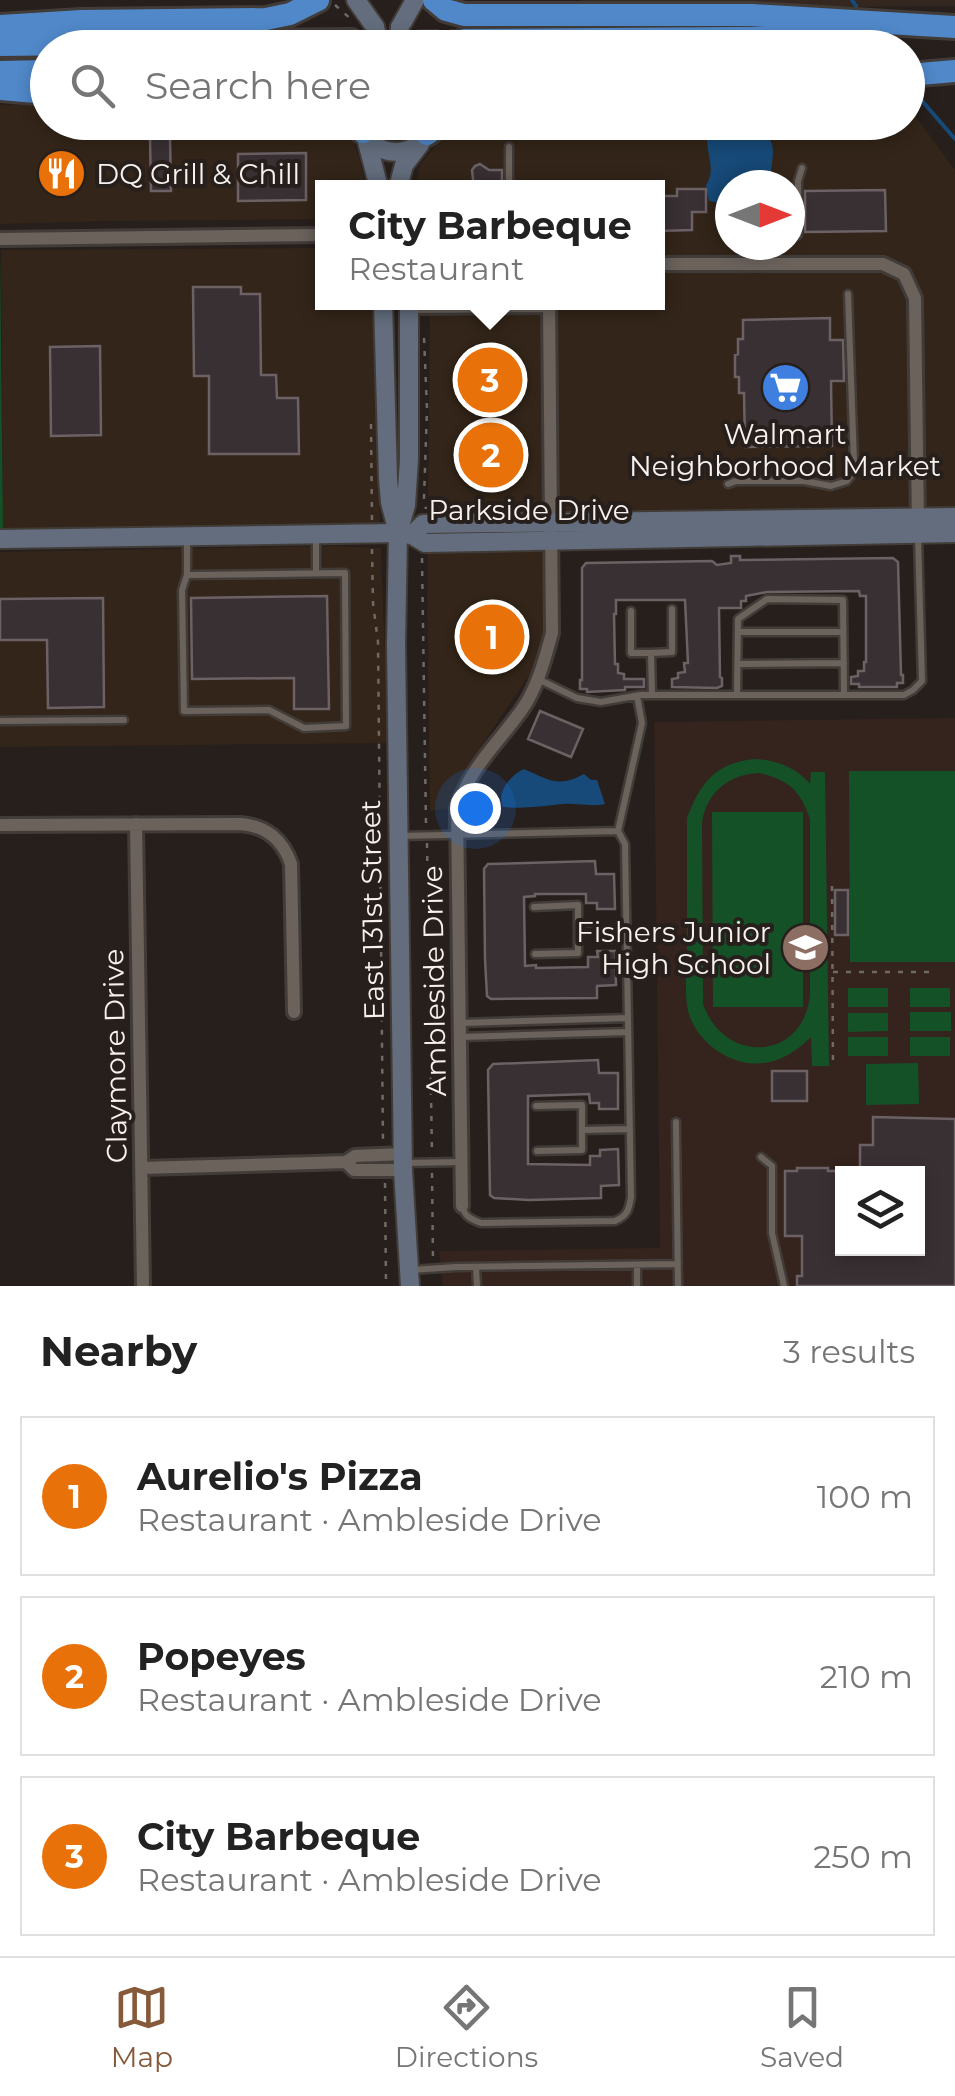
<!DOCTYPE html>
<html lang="en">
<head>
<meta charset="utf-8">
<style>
	body { margin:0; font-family:Montserrat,sans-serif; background:#f6f6f6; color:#222 }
	.controls { position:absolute; right:30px; bottom:30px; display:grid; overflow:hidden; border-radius:0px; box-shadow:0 5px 15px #0003 }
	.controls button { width:90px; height:90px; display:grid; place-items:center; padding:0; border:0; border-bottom:2px solid #e0e0e0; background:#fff; color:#222; font:50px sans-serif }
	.compass { position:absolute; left:715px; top:170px; width:90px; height:90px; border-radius:50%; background:#fff; box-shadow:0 5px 15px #0003; rotate:90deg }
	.you { position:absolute; left:475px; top:808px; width:35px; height:35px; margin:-25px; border:8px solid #fff; border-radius:50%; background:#1a73e8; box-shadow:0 0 0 15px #1a73e833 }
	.badge { display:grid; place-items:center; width:65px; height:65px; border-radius:50%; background:#855939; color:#fff; font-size:32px; font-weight:700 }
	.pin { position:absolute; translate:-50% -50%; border:5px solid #fff; box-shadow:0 2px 10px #0006 }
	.popup { position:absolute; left:315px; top:180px; width:350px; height:130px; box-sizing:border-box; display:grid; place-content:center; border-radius:0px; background:#fff; filter:drop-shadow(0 2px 8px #0005); font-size:32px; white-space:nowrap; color:#767676 }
	.popup b { font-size:38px; color:#222 }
	.popup::after { content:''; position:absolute; left:50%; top:100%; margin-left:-20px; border:20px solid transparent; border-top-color:#fff }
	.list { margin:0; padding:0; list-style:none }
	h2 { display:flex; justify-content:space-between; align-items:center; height:130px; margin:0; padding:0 40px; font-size:42px }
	h2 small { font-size:32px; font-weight:400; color:#767676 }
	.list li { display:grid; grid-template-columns:65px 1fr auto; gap:30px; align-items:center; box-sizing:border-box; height:160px; margin:0 20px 20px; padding:0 20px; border:2px solid #e0e0e0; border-radius:0px }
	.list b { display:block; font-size:38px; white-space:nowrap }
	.list p { margin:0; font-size:32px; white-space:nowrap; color:#767676 }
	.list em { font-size:32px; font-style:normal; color:#767676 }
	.icon { flex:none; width:55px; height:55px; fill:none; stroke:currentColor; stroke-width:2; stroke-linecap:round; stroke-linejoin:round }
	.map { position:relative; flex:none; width:955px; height:1286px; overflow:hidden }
	.search { position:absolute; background:#fff; box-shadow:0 5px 15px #0003; left:30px; right:30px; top:30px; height:110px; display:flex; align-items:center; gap:25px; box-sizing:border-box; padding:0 35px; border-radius:55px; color:#767676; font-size:38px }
	.sheet { height:670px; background:#fff }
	nav { display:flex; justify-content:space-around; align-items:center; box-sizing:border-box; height:140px; border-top:2px solid #e0e0e0; background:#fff; font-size:28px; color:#767676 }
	nav a { display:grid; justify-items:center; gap:5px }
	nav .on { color:#855939 }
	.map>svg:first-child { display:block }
</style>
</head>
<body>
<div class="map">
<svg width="955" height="1286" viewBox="0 0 955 1286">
	<rect width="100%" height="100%" fill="#271f1b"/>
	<path fill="#332519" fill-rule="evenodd" d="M47,104L48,122L339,123L353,140L359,158L366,187L322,188V219L111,221L0,224V105Z
		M908,106L955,170V526L543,529V641L533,670L464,771L452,808L430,811L427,596L430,303L658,302V188H416L420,165L440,140L460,123L908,122ZM730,185H790V245H730Z
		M322,248V302L377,303L380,523L283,527L3,530L1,250Z
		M337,546L381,548L388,743L0,747V552Z"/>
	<path fill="#34271f" d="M581,0H955V6L581,9Z"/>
	<path fill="#35231d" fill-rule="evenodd" d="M955,718V1286H443L439,1251L660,1248L654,722ZM842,1174H918V1248H842Z"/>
	<path fill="#155127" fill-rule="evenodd" d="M376,123V122L414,123L409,136L394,141L381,135Z
		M0,250L3,530H0Z
		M753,759C774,759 796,767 810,784L811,772H825L829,1066H812L811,1037C791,1056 771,1068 742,1062C718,1056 695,1037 688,1011C684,992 687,969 687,950C687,906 687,862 687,818C700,784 714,764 753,759ZM759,773C789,780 800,790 810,819V996C802,1062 724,1064 703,1004L702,823C706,793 729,774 759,773Z
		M849,771H955V962H850Z
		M712,812H803V1007H713Z
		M848,988H888V1007H848Z
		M910,988H950V1007H910Z
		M910,1012H951V1031H910Z
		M848,1013H888V1031L848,1032Z
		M848,1037H888V1056H848Z
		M910,1037H950V1056H910Z
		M918,1063L919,1104L866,1105V1064Z"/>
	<path fill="#174a79" d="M763,132C782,147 767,164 772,185H730V201L721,203L709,201L706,185C716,170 707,156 707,139L713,135L739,140Z
		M524,769C549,780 558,788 584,774L591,780H597L605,804C591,807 577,803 563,804C542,806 524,809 503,807C496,793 510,775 524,769Z"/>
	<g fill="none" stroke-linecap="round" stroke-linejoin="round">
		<path stroke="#174a79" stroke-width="4" d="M852,0L856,6
			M911,88L955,139"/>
	</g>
	<path fill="#393033" stroke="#6c6165" stroke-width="2.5" d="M150,137H170L171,191H151Z
		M306,153V200L238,201V154Z
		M50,154H71V194H50Z
		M480,164L489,170H502V188H474L472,170L475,166Z
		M677,189H706V212H692V230L658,231V196H677Z
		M885,190L886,231L805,232V191Z
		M193,287H241V294H260L261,375H276L277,398H298L299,454H209V376H194Z
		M830,318V340H843L844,381H831L832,446L745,447L744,393H739V377H735V355L738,354V339H743V320Z
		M100,346L101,435L51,436L50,347Z
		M509,356V379H502L503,403H478V380H467V357Z
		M469,445L514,446V464H469Z
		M731,556H740V560L893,558L898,562L901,675H903V683H897V687H859V684H851V677L858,676V671H864V662H866V596H860L859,591L767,592L746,596V601H741V608H719L720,677L722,678V686L717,688L672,687V679L678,678V673L685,672L684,663H688L685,600H616V614H614L615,664H618V673L624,674V679H644V687H625V690L587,692V689H580V680H582V568L586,563L712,561L717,565L731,563Z
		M327,596L329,709H294V678L192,679L191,598Z
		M103,598L104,707L48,708L47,640H0V599Z
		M479,612H509V654L475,655L474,619Z
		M540,711L583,729L571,757L528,739Z
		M595,861L596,874H614L615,909H597V903H586V894H535V896L524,897L525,966L536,965V968L588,967V957H598L597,951H615L616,985L597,986V998L491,999L487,996L485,959L484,869L488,864Z
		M835,890H848V935H835Z
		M598,1060L599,1073H618V1109H599V1103H590L589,1094L528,1096V1164L590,1165V1156H600V1150L618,1149L619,1185L601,1186V1198L529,1200L494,1198L490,1195L488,1070L493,1064Z
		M772,1071H807V1101H772Z
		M873,1117L955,1119V1286H797V1276H802V1236H785V1171H797V1168H828V1171H842V1248H918V1174H860V1145H873Z"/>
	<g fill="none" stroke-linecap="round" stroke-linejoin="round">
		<path stroke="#463f3b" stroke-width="22" stroke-dasharray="22 11" stroke-linecap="butt" d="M351,41L465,40"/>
		<defs>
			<path id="lane" d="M509,147V188
				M798,235V181L802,168
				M728,484L736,481H804L831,486L847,481L853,473L854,462L848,294
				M316,536V573
				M187,537V575L182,590L184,711L269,710L304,728L346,726L345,573L187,575
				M631,611V653H651
				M738,632H843
				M738,664L844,663
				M538,679L577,698L601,702L640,695H904L913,690L922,681L918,537
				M652,695L651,653L672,652V609
				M737,695L738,619L767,599L843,600L844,695
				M0,721L124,720
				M400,836L618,831L642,723L637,696
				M534,907L578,905V953L535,954
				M578,930L627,929
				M460,1023L628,1018
				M461,1037L628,1032
				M536,1106L582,1105V1150L537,1151
				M676,1122L678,1286
				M582,1130L630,1129
				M761,1157L772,1166V1233L784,1286
				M404,1163L461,1162
				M462,1206C465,1217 471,1219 481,1223L615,1221C627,1216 629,1210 631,1197L625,844L618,831
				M476,1267L477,1286
				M411,1270L456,1267L678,1264
				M637,1286V1265"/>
			<path id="street" d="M0,239L322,235
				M658,264H883L904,274L915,298L918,525
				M409,307L549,306
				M136,824L143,1286
				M0,825L241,824C266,826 283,840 291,864L294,1012
				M346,1162L354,1170H403
				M142,1168L346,1162L355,1156L403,1154
				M462,1206L457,808C472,764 498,744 523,708C538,686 545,658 552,633L549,302"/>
			<path id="secondary" d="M356,0L375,27
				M400,27L415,0
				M362,123C366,161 426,162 428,123
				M366,138L379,188
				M398,188L404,165L420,144
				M383,302L388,479L390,502L398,533
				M409,302V459L406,505L398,533L396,645L403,1170L410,1286
				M412,535L423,524L955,517
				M0,539L398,533L412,535L425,543L955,533"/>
			<path id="highway" d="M434,0L446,10L464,15H752L955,27
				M0,26L81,21L266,19L290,14L318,0
				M465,40L862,37
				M0,45L351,41
				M0,72L48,71
				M908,75L955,71
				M0,89L48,93
				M357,122L363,132
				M427,134L443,122"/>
		</defs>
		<use href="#lane" stroke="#423c39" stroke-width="11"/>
		<use href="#street" stroke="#423c39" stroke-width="18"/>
		<use href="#secondary" stroke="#423c39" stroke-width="22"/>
		<use href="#highway" stroke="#423c39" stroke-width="28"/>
		<path stroke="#706a66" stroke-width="2.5" stroke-dasharray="5 8" stroke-linecap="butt" d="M335,5L352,20
			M424,338L427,409L424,498L426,509
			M371,424L372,521
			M372,549L373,603L378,642L383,1141
			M422,558L426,825
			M427,843L432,1155
			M832,886L833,1065
			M833,972H936
			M432,1173L433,1260
			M385,1183L386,1286"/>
		<use href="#lane" stroke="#6b625c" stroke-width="6"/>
		<use href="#street" stroke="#6b625c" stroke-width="12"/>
		<use href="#secondary" stroke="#636d7d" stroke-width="18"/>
		<use href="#highway" stroke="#5088c9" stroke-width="22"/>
		<defs>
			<path id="secondary-bridge" d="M375,27L380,48
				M399,48L400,27"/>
		</defs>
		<use href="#secondary-bridge" stroke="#423c39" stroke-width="22" stroke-linecap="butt"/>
		<path stroke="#706a66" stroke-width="2.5" stroke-dasharray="5 8" stroke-linecap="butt" d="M416,48L424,27"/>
		<use href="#secondary-bridge" stroke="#636d7d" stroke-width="18"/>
	</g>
	<defs>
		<symbol id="restaurant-disc" viewBox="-11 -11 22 22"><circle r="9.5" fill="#e8710a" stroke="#271f1b"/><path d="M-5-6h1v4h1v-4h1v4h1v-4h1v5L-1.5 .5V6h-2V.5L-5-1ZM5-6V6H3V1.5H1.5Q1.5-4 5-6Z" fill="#fff"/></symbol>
		<symbol id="supermarket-disc" viewBox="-11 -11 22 22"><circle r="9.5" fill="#3f7fe0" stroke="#271f1b"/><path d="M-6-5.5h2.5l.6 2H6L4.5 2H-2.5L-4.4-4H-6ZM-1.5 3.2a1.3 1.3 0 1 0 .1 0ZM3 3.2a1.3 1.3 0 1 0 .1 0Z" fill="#fff"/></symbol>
		<symbol id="school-disc" viewBox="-11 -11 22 22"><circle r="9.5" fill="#8d6e63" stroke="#271f1b"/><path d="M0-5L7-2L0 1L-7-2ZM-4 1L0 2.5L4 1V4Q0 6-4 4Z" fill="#fff"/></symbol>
	</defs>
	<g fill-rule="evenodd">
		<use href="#restaurant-disc" x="34" y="146" width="55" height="55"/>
		<use href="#supermarket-disc" x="758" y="360" width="55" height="55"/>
		<use href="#school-disc" x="778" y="920" width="55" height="55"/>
	</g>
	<g text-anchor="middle" stroke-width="8" stroke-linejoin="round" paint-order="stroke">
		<g font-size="28" fill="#f7f2ee" stroke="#271f1b" text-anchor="start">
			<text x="96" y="184">DQ Grill &amp; Chill</text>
			<text x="785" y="444" text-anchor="middle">Walmart<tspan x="785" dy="32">Neighborhood Market</tspan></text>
			<text x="771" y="942" text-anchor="end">Fishers Junior<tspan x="771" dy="32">High School</tspan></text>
		</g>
		<g font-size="28" fill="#f7f2ee" stroke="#271f1b">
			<text x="529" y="520">Parkside Drive</text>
			<text transform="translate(372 910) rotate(-91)" y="10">East 131st Street</text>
			<text transform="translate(434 981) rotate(-91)" y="10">Ambleside Drive</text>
			<text transform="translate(115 1056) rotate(-91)" y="10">Claymore Drive</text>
		</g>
	</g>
</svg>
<div class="controls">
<button><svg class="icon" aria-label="layers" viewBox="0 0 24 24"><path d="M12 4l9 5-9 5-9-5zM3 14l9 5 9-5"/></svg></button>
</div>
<svg class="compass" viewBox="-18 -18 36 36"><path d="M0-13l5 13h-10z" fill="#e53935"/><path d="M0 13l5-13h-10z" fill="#767676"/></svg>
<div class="you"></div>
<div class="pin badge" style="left:492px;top:637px;background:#e8710a">1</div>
<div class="pin badge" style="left:491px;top:455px;background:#e8710a">2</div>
<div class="pin badge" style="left:490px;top:380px;background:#e8710a">3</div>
<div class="popup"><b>City Barbeque</b>Restaurant</div>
<div class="search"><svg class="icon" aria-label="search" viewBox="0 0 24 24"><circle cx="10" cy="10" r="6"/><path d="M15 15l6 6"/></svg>Search here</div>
</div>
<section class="sheet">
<h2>Nearby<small>3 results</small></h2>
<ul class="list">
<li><span class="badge" style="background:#e8710a">1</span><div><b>Aurelio's Pizza</b><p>Restaurant · Ambleside Drive</p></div><em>100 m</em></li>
<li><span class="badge" style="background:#e8710a">2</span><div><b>Popeyes</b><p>Restaurant · Ambleside Drive</p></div><em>210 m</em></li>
<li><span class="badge" style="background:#e8710a">3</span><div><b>City Barbeque</b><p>Restaurant · Ambleside Drive</p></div><em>250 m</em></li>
</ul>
</section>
<nav>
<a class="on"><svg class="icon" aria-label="map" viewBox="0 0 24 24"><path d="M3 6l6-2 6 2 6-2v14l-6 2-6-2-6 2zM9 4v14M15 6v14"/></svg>Map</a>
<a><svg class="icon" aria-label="directions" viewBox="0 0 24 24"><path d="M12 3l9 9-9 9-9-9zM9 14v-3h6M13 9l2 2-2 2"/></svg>Directions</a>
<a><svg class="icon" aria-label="saved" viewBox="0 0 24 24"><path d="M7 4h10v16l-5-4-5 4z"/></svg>Saved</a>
</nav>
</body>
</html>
